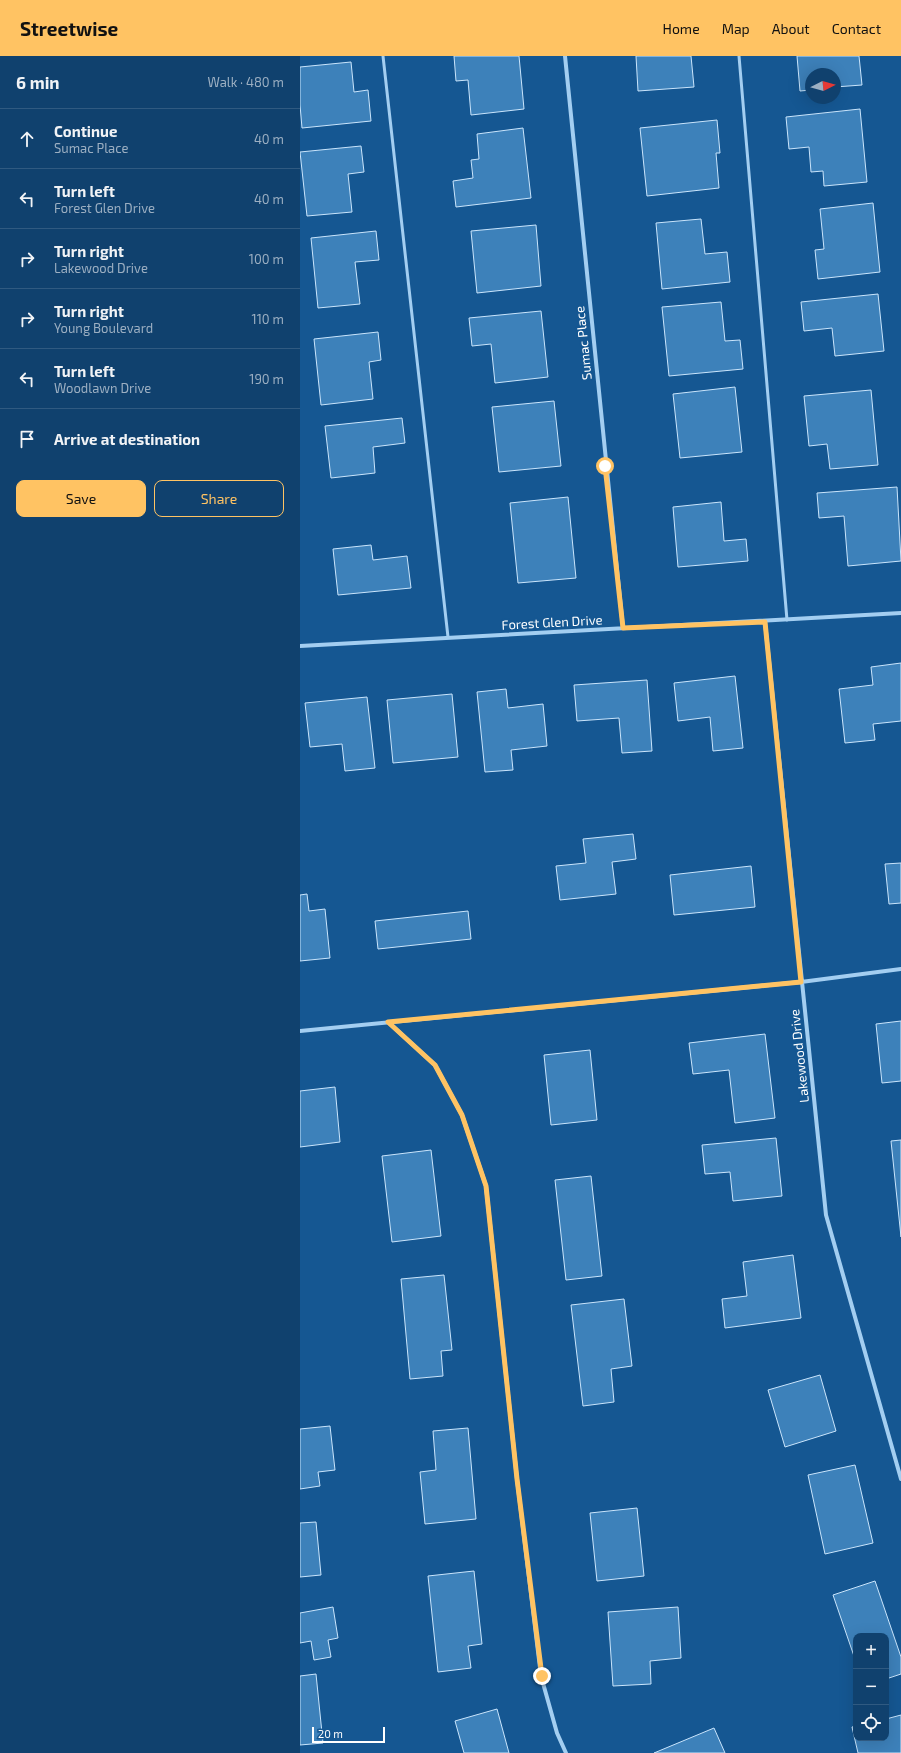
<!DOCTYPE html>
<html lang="en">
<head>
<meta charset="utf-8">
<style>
	body { margin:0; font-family:"Exo 2",sans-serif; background:#1e4c76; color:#f1f3f6 }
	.controls { position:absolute; right:12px; bottom:12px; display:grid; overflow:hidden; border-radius:8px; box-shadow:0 4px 16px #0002 }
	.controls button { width:36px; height:36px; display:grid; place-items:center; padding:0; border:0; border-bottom:1px solid #305a81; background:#10416e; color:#f1f3f6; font:20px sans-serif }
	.compass { position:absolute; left:505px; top:12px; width:36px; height:36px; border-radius:50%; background:#10416e; box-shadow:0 4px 16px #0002; rotate:84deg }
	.scale { position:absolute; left:12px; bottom:10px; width:73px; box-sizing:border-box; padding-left:4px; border:2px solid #fff; border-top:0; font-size:11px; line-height:14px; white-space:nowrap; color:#fff; -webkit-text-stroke:3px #155792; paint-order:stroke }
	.stop { position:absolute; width:12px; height:12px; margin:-9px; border:3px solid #ffc363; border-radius:50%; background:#fff }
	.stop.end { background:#ffc363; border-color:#fff; box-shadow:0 1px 4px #0008 }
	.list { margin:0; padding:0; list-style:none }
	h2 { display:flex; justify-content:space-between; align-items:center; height:52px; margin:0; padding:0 16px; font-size:17px }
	h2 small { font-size:13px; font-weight:400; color:#9cafc2 }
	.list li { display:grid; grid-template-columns:26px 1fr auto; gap:12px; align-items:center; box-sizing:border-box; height:60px; padding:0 16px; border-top:1px solid #305a81 }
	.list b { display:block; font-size:15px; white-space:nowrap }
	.list p { margin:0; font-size:13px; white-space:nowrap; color:#9cafc2 }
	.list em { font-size:13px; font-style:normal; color:#9cafc2 }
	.actions { display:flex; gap:8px; padding:12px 16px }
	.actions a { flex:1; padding:9px 0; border:1px solid #ffc363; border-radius:8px; text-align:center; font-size:14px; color:#ffc363 }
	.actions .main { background:#ffc363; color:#111 }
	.icon { flex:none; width:22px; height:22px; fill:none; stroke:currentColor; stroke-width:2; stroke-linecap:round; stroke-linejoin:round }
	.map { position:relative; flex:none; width:601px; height:1697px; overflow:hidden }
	header { display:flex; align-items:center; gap:24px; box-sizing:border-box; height:56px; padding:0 20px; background:#ffc363; color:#111 }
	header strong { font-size:19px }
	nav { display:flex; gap:22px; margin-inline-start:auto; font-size:14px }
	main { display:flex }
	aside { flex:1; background:#10416e }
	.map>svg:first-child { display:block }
</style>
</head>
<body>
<header>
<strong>Streetwise</strong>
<nav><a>Home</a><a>Map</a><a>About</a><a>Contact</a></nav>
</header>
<main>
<aside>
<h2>6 min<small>Walk · 480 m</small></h2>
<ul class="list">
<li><svg class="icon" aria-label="ahead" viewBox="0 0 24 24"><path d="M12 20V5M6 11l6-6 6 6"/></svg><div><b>Continue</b><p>Sumac Place</p></div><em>40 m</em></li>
<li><svg class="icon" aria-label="left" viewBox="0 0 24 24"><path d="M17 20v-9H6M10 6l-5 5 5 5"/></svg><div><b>Turn left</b><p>Forest Glen Drive</p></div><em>40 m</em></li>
<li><svg class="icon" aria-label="right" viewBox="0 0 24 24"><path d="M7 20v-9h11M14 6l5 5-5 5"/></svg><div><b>Turn right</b><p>Lakewood Drive</p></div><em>100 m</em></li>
<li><svg class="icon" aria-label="right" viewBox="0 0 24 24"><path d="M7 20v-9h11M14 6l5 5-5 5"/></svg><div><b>Turn right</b><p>Young Boulevard</p></div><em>110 m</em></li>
<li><svg class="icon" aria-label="left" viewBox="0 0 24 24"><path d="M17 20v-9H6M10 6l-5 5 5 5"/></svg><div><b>Turn left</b><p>Woodlawn Drive</p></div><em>190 m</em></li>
<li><svg class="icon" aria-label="arrive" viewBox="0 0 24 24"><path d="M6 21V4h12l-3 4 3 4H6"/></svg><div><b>Arrive at destination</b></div></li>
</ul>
<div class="actions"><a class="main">Save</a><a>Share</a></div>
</aside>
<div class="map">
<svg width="601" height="1697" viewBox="0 0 601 1697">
	<rect width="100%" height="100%" fill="#155792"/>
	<path fill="#3d81ba" stroke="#cae5fc" d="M154,0H219L224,53L171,59L168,24L156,25Z
		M336,0H391L394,31L338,35Z
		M497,0H559L562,29L535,31V18H511V34L500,35Z
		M51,6L54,36L68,34L71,65L2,72L0,49V11Z
		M560,53L567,126L524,130L523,115L511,116L509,91L489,93L486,61Z
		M417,64L420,97H416L419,132L347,140L340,72Z
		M223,72L231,142L156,151L153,125L173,122L171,104L179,103L177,78Z
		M61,90L64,116L48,118L52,156L7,160L0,96Z
		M573,147L580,216L518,223L515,194L524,193L520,153Z
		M401,163L405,198L427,196L430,226L362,233L356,167Z
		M236,169L241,230L177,237L171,175Z
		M76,175L79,204L55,206L60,248L18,252L11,182Z
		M578,238L584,295L535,300L532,272L504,275L501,246Z
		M421,246L425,285L440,284L443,313L369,320L362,251Z
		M241,255L248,321L195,327L191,288L172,290L169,262Z
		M78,276L81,304L69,306L73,343L21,349L14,283Z
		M435,331L442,396L380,402L373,338Z
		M571,334L578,409L530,413L527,388L509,390L504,340Z
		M254,345L261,410L199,416L192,351Z
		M102,362L105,387L73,391L75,417L31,422L25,370Z
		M597,431L601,505L548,510L544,460L519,462L517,437Z
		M268,441L276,522L218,527L210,447Z
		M421,446L424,485L446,483L448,505L378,511L373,451Z
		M71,489L73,504L107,500L111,532L38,539L33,493Z
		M601,607V665L573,668L575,684L545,687L539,633L573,629L571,611Z
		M435,620L443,692L413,695L410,661L378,665L374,627Z
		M347,624L352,695L322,697L319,662L277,665L274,629Z
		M206,633L208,652L243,648L247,690L211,694L213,714L185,716L177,636Z
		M152,638L158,701L93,707L87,644Z
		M67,641L75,712L45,715L42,688L10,691L5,647Z
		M333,778L336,803L312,806L316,838L260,844L256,810L286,807L283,783Z
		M601,807V847L589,848L585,808Z
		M451,810L455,851L374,859L370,819Z
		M7,838L9,855L25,853L30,902L0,905V839Z
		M168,855L171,883L78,893L75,865Z
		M601,965V1025L582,1027L576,968Z
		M465,978L475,1062L435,1067L429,1014L393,1018L389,987Z
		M290,994L297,1064L251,1069L244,999Z
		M35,1031L40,1086L0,1091V1035Z
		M476,1082L482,1140L433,1145L430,1116L405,1118L402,1089Z
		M601,1084V1181L591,1085Z
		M131,1094L141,1180L92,1186L82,1100Z
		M291,1120L302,1220L266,1224L255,1124Z
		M493,1199L501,1262L425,1272L422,1243L447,1240L443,1206Z
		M144,1219L152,1294L141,1295L143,1320L110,1323L101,1223Z
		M324,1243L332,1310L311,1313L314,1346L283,1350L271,1249Z
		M520,1319L536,1375L485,1391L468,1334Z
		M30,1370L35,1414L18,1416L20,1430L0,1433V1373Z
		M168,1372L176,1463L125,1468L120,1416L136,1414L133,1375Z
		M555,1409L573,1487L525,1498L508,1419Z
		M337,1452L344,1520L297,1525L290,1457Z
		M16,1466L21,1519L0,1521V1467Z
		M174,1515L182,1588L168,1590L171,1612L138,1616L128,1520Z
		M575,1525L601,1601V1618L586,1623V1580H556V1606L533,1539Z
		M33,1551L38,1582L28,1584L31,1601L14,1604L11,1585L0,1587V1557Z
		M378,1551L381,1602L350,1605L351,1628L313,1630L308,1556Z
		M16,1618L23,1687L0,1689V1620Z
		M197,1653L209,1697H164L155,1665Z
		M601,1659V1697H558L552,1671L556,1670V1682H586V1663Z
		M414,1672L425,1697H354Z"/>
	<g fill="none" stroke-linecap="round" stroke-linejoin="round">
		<path stroke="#a3cef1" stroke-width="3" d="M83,0L148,581
			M439,0L487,564"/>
		<path stroke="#a3cef1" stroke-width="4" d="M265,0L323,572
			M465,566L526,1159L601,1423
			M0,590L601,557
			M88,966L135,1009L162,1059L186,1130L217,1423L241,1620L257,1677L266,1697
			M0,975L501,926L601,913"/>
	</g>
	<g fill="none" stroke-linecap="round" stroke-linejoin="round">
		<path stroke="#ffc363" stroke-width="5" d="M242,1620L217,1423L186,1130L162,1059L135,1009L88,966L501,926L465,566L323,572L305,410"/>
	</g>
	<g text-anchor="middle" stroke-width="4" stroke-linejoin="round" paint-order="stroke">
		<g font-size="13" fill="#fff" stroke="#155792">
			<text transform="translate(283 287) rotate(-96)" y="5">Sumac Place</text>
			<text transform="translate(252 566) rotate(-3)" y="5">Forest Glen Drive</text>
			<text transform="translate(499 1000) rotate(-96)" y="5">Lakewood Drive</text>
		</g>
	</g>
</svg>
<div class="controls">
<button>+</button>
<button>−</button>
<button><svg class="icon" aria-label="locate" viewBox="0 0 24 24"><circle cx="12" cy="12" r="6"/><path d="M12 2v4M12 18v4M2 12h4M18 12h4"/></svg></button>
</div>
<svg class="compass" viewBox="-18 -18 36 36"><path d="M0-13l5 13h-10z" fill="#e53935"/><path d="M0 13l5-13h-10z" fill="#9cafc2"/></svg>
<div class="scale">20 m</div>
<div class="stop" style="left:305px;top:410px"></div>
<div class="stop end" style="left:242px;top:1620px"></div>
</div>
</main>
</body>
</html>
